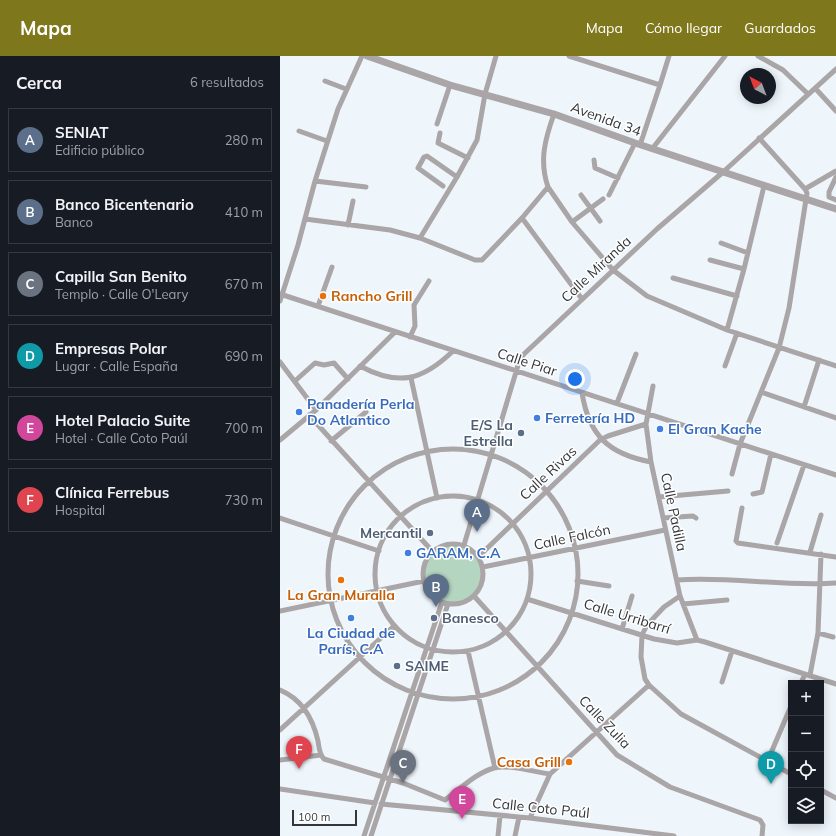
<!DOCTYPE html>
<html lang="es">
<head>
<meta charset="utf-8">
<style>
	body { margin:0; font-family:Mulish,sans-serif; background:#20242c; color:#f1f3f6 }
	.controls { position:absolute; right:12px; bottom:12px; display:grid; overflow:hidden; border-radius:0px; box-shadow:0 2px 10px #0003 }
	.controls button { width:36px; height:36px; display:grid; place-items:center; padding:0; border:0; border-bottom:1px solid #363941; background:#171b24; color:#f1f3f6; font:20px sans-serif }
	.compass { position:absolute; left:460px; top:12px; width:36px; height:36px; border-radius:50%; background:#171b24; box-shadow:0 2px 10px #0003; rotate:318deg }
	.scale { position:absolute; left:12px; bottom:10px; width:65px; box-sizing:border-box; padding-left:4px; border:2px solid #343739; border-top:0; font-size:11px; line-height:14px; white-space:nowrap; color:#343739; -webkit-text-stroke:3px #fff; paint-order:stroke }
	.you { position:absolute; left:295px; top:323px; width:14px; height:14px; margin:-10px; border:3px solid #fff; border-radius:50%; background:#1a73e8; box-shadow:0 0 0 6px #1a73e833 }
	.badge { display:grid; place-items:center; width:26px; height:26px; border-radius:50%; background:#7e771b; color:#fff; font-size:13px; font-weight:700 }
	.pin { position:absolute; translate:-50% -33px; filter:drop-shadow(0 1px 2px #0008) }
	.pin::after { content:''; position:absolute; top:21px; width:14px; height:12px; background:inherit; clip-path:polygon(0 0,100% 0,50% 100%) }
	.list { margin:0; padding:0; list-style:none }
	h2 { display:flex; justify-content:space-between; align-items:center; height:52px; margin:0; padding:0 16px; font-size:17px }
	h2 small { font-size:13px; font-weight:400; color:#9ea1a6 }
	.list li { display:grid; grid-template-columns:26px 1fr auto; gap:12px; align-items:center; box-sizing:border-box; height:64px; margin:0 8px 8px; padding:0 8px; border:1px solid #363941; border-radius:0px }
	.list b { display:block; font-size:15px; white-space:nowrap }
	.list p { margin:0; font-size:13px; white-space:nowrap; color:#9ea1a6 }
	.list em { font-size:13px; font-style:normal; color:#9ea1a6 }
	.icon { flex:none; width:22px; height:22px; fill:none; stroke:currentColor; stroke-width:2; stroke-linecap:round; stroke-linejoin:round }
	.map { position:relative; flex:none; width:556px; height:780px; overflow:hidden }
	header { display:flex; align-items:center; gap:24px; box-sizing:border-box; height:56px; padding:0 20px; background:#7e771b; color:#fff }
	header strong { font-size:19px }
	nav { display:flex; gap:22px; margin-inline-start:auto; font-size:14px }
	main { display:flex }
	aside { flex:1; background:#171b24 }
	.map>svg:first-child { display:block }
</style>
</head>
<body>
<header>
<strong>Mapa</strong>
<nav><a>Mapa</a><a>Cómo llegar</a><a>Guardados</a></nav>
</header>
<main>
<aside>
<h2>Cerca<small>6 resultados</small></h2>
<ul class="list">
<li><span class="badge" style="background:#5c6f8a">A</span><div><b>SENIAT</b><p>Edificio público</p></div><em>280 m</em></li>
<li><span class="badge" style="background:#5c6f8a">B</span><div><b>Banco Bicentenario</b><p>Banco</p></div><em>410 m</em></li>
<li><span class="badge" style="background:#6b7280">C</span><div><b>Capilla San Benito</b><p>Templo · Calle O'Leary</p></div><em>670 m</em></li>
<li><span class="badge" style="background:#0f9aa8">D</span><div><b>Empresas Polar</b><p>Lugar · Calle España</p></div><em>690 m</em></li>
<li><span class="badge" style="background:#d1479c">E</span><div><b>Hotel Palacio Suite</b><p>Hotel · Calle Coto Paúl</p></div><em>700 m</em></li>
<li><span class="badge" style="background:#e0444e">F</span><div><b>Clínica Ferrebus</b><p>Hospital</p></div><em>730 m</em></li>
</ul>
</aside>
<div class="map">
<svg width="556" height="780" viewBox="0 0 556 780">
	<rect width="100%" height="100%" fill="#eef5fb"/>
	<path fill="#b4d5bf" d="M143 518a30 30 0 1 1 60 0a30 30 0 1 1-60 0Z"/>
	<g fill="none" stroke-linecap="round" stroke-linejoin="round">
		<path stroke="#aaa5a6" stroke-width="5" d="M289,0L380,29L389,0
			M478,0L503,14L528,38
			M45,25L66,33
			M535,32L556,55
			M157,68L170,29
			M19,75L47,85
			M160,77L158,87L188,102
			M360,89L380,29
			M372,93L445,0
			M314,104L315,112L338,122
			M556,121L549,136V141L556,144
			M35,125L86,131
			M163,130L138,112L144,101L147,100L177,121
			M268,131L292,166L333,214L367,240L447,274L556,310
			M525,133L556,115
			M301,139L320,165
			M329,139L355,87
			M242,162L302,243
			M25,163L110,174L140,182L195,204H202L242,162L268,131C259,105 265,83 274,58
			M292,166L323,143
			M68,169L73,145
			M140,182L177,121L197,84L205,38L216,0
			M441,187L468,197
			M430,204L464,213
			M393,222L457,240
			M0,238L556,419
			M0,245L18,189L35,125L58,53L82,0
			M38,250L52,211
			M447,274L464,213L484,130
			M130,281L135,270L134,249L149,225
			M0,306L36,354
			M80,310C119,331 143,324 173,295
			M445,310L457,277
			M131,322L157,442
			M15,325L35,307L44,309L54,307L68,323
			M373,330L366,368L371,406L400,540L417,584
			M481,336L556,362
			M302,337C309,380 329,398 371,406
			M337,347L356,298
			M524,351L539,304
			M29,359L153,496
			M0,384L36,354L115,276
			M51,385L86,356
			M48 518a125 125 0 1 1 250 0a125 125 0 1 1-250 0Z
			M452,418L460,388L499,292L509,252L527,137L525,133L479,82
			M473,438L482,436L491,398
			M95 518a78 78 0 1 1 156 0a78 78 0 1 1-156 0Z
			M379,441L448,435
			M462,452L456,485L458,487L556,501
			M0,462L99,495
			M383,462L413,460L416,462
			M497,487L524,409
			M143 518a30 30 0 1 1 60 0a30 30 0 1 1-60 0Z
			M184,489L239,306L244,298L377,173L442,117L556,13
			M530,496L541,459
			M198,501L320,384L328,380L366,368
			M203,511L385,474
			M397,524C450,520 503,531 556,527
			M297,525L329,530
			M194,540L337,699L390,731L480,764L483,769L482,780
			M400,540L384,551L367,569L362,579L361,601L365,623L369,629L401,658L511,718
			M247,543L374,583L397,587L417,584L425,586L556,628
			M403,548L447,544
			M0,555L144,525
			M342,573L352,540
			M538,577L553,581
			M188,595L215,712
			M530,619L538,577L541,498
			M442,626L452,595
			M521,627L525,618
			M0,634C22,643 33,663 38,685C39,691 39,698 44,703L123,727L165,744C180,733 196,717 214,712C228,708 255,716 270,718
			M0,674L114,570
			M0,704L41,699
			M488,704L511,650
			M0,733L95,747
			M541,734L556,742
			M101,748L250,762L394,780
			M250,762L270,718L369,629
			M84,780L162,546
			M91,780L168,548
			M218,780L220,760
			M235,780L239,761"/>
		<path stroke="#aaa5a6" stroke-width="7" d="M87,0L170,29L274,58L355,87L556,153"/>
	</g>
	<g fill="#e8710a" stroke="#fff" stroke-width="1.5">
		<circle cx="43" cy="240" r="4"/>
		<circle cx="61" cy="524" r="4"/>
		<circle cx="289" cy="706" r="4"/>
	</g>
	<g fill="#3f7fe0" stroke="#fff" stroke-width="1.5">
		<circle cx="19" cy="356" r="4"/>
		<circle cx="257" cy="362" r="4"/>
		<circle cx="380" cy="373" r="4"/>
		<circle cx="128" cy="497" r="4"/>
		<circle cx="71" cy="562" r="4"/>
	</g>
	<g fill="#5c6f8a" stroke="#fff" stroke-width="1.5">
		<circle cx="241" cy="377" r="4"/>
		<circle cx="150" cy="477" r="4"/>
		<circle cx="154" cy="562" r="4"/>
		<circle cx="117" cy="610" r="4"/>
	</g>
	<g text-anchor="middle" stroke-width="3" stroke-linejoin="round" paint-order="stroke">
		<g font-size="14" fill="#343739" stroke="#fff">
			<text transform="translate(326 63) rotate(20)" y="5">Avenida 34</text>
			<text transform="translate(316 213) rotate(-43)" y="5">Calle Miranda</text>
			<text transform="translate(247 306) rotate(18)" y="5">Calle Piar</text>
			<text transform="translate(268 417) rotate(-43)" y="5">Calle Rivas</text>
			<text transform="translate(394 456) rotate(78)" y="5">Calle Padilla</text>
			<text transform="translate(292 481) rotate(-12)" y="5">Calle Falcón</text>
			<text transform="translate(347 560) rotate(17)" y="5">Calle Urribarrí</text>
			<text transform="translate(325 666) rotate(46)" y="5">Calle Zulia</text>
			<text transform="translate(261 752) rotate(6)" y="5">Calle Coto Paúl</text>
		</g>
		<g font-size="14" font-weight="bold" fill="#c56008" stroke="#fff" text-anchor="start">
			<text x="51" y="245">Rancho Grill</text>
			<text x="61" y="544" text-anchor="middle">La Gran Muralla</text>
			<text x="281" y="711" text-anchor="end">Casa Grill</text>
		</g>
		<g font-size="14" font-weight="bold" fill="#366cbe" stroke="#fff" text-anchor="start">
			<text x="27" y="353">Panadería Perla<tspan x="27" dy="16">Do Atlantico</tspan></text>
			<text x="265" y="367">Ferretería HD</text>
			<text x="388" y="378">El Gran Kache</text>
			<text x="136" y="502">GARAM, C.A</text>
			<text x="71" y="582" text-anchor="middle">La Ciudad de<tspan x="71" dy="16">París, C.A</tspan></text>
		</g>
		<g font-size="14" font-weight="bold" fill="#4e5e75" stroke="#fff" text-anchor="end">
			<text x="233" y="374">E/S La<tspan x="233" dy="16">Estrella</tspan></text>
			<text x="142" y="482">Mercantil</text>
			<text x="162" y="567" text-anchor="start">Banesco</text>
			<text x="125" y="615" text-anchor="start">SAIME</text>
		</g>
	</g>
</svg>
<div class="controls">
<button>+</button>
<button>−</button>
<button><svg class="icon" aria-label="locate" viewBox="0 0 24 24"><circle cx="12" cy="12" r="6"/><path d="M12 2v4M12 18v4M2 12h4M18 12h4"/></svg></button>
<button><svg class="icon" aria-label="layers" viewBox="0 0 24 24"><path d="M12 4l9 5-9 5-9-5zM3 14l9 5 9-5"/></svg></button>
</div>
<svg class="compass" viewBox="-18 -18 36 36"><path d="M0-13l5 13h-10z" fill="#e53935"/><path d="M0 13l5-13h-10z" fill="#9ea1a6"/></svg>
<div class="scale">100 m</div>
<div class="you"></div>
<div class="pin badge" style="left:197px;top:476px;background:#5c6f8a">A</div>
<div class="pin badge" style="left:156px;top:551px;background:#5c6f8a">B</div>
<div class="pin badge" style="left:123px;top:727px;background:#6b7280">C</div>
<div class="pin badge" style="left:491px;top:728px;background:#0f9aa8">D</div>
<div class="pin badge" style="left:182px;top:763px;background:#d1479c">E</div>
<div class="pin badge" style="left:19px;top:713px;background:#e0444e">F</div>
</div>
</main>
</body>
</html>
